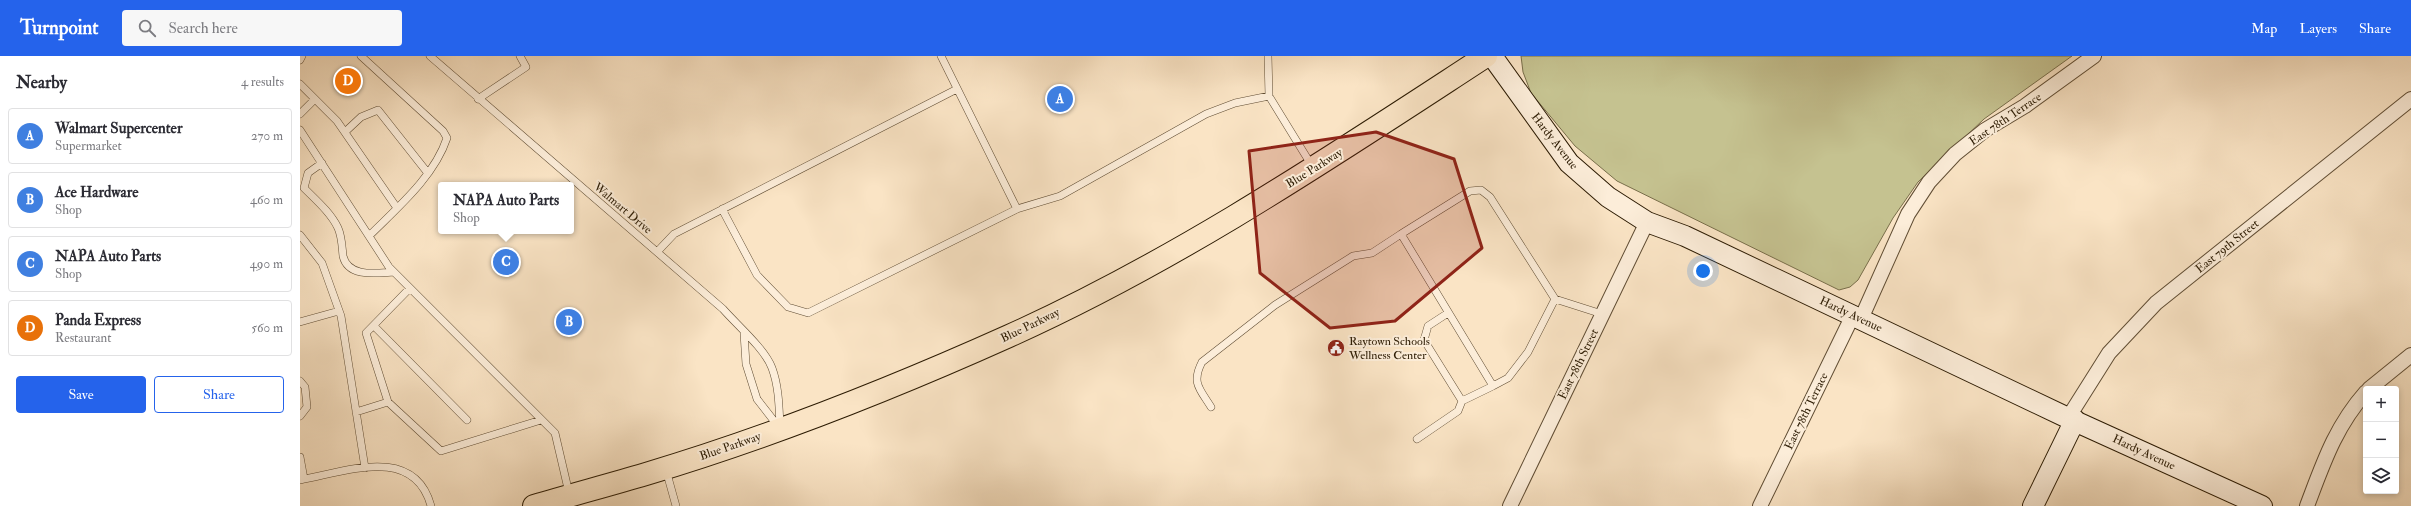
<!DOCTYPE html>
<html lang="en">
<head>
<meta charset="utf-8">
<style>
	body { margin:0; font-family:"IM FELL Double Pica",serif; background:#f7f7f7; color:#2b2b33 }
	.controls { position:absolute; right:12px; bottom:12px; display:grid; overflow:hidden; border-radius:4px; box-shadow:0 2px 6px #0003 }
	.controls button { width:36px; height:36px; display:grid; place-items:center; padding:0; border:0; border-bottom:1px solid #e1e1e2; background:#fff; color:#2b2b33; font:20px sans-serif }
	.you { position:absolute; left:1403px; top:215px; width:14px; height:14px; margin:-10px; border:3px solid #fff; border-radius:50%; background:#1a73e8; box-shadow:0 0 0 6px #1a73e833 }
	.badge { display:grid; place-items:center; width:26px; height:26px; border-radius:50%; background:#2563eb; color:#fff; font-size:13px; font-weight:700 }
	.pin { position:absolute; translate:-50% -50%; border:2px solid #fff; box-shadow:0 1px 4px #0006 }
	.popup { position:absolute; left:138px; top:126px; width:136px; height:52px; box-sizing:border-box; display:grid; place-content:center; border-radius:4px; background:#fff; filter:drop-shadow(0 1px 3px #0005); font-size:13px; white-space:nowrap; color:#7c7c81 }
	.popup b { font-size:15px; color:#2b2b33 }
	.popup::after { content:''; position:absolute; left:50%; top:100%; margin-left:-8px; border:8px solid transparent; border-top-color:#fff }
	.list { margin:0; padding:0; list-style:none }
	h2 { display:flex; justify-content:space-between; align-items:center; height:52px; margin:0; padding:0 16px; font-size:17px }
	h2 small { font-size:13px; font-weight:400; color:#7c7c81 }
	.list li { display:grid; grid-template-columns:26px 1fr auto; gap:12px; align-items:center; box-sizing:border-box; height:56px; margin:0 8px 8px; padding:0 8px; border:1px solid #e1e1e2; border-radius:4px }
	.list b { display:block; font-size:15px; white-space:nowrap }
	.list p { margin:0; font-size:13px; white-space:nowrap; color:#7c7c81 }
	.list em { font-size:13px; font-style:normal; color:#7c7c81 }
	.actions { display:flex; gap:8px; padding:12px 16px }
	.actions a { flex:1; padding:9px 0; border:1px solid #2563eb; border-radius:4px; text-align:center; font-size:14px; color:#2563eb }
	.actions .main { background:#2563eb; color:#fff }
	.icon { flex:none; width:22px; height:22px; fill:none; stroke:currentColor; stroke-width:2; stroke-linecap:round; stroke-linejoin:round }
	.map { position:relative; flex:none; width:2111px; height:450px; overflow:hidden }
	header { display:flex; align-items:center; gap:24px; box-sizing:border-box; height:56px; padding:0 20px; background:#2563eb; color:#fff }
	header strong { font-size:19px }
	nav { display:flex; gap:22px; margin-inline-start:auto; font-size:14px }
	.search { width:280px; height:36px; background:#f7f7f7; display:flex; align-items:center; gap:10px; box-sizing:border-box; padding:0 14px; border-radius:4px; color:#7c7c81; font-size:15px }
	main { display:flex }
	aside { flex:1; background:#fff }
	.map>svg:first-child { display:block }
</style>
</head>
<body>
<header>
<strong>Turnpoint</strong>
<div class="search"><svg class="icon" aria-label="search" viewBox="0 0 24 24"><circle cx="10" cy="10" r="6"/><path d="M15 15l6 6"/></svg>Search here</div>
<nav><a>Map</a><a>Layers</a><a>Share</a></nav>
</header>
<main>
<aside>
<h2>Nearby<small>4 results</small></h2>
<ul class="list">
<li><span class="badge" style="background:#3f7fe0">A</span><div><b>Walmart Supercenter</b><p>Supermarket</p></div><em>270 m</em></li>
<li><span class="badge" style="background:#3f7fe0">B</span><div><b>Ace Hardware</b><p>Shop</p></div><em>460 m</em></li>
<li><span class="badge" style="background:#3f7fe0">C</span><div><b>NAPA Auto Parts</b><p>Shop</p></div><em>490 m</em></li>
<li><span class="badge" style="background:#e8710a">D</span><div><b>Panda Express</b><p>Restaurant</p></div><em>560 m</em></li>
</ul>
<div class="actions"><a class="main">Save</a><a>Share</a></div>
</aside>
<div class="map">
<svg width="2111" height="450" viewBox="0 0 2111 450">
	<rect width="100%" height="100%" fill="#fae4c5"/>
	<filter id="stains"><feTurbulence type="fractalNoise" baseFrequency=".005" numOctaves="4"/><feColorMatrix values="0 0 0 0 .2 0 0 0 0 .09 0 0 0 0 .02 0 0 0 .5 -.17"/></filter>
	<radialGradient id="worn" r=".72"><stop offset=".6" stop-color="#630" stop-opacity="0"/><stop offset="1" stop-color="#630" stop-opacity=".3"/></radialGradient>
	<path fill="#c5c290" stroke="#786e4a" d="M1221,0H1772L1684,63L1618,126L1593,162L1558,224L1550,231L1539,234L1317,125L1275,90L1231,37L1223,16Z"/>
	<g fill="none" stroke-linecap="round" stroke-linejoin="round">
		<defs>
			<path id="lane" d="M61,0L143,75L147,82C134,121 97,152 69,180
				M130,0L423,253C437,269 465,293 472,312C479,331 479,351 480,370
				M641,0L717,153
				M968,0L969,40
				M0,4L2,0
				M0,28L37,65L97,152
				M178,43L226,11L220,0
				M0,58L15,43
				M0,74L89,211L255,377L269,437
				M45,76L61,61L78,54L127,116
				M22,107L8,117L4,132C16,144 31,157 38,172C42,181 42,191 43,200C48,222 77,217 93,216
				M422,153L457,219L488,251L508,257L717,153L760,140L906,58L935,47L969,40L1012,110
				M0,179L22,207L41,260L65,412
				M357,196L374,178L657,33
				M110,232L66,277L88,346L141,395L241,364
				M1255,243L1190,141L1181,134L1170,135L1101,178L1193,330L1208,322L1228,296L1255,243L1302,258
				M1148,257L1128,270L1124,284L1162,345L1193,330
				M0,266L39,255
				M74,270L167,364
				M444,277L446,308L457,343L478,370
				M0,325L5,331L7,351L0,360
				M911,351C900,333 891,327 902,306L975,249L1053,200L1072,197L1101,178
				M56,356L88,346
				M1117,383L1158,355L1162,345
				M0,401L4,423
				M366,414L376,450
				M0,424C45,416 114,388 131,450"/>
			<path id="street" d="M1561,263L1608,158L1629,126L1655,98L1685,74L1725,50L1794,0
				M2069,333L2111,299
				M1768,362L1809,297L1856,247L2111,43
				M1210,450L1347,166
				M1460,450L1553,259
				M2007,450C2023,408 2035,371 2066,336"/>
			<path id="secondary" d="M1192,0L1269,107L1308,141L1347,166L1385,180L1768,362L1962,450
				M1733,450L1775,364"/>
			<path id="highway" d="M234,450C271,439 309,429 346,418C470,381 591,333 709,280C878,204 1031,101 1186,0"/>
		</defs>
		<use href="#lane" stroke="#604d34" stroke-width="8"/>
		<use href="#street" stroke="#604d34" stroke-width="16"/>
		<use href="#secondary" stroke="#2c1b03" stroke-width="22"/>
		<use href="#highway" stroke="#2c1b03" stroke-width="24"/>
		<use href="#lane" stroke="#fcedd9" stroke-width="7"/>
		<use href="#street" stroke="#fcedd9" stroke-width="14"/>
		<use href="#secondary" stroke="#fcedd9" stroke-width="20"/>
		<use href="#highway" stroke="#fae4c5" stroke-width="22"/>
	</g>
	<path fill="#8f2418" fill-opacity="0.2" stroke="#8f2418" stroke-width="3" stroke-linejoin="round" d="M1076,76L1154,103L1182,192L1095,265L1030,272L960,217L949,95Z"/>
	<defs>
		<symbol id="civic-disc" viewBox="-11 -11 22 22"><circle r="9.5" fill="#8f2418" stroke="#fcedd9"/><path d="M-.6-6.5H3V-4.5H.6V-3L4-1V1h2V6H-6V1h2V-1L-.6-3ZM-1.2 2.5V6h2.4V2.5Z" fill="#fff"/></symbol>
	</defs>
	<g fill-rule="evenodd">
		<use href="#civic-disc" x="1026" y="282" width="20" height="20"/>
	</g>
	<g text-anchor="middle" stroke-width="4" stroke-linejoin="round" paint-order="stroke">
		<g font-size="12" fill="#2c1b03" stroke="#fcedd9">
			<text transform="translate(1705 63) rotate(-34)" y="4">East 78th Terrace</text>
			<text transform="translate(1255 85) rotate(52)" y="4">Hardy Avenue</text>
			<text transform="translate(1014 112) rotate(-32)" y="4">Blue Parkway</text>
			<text transform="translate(323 152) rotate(40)" y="4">Walmart Drive</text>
			<text transform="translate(1927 190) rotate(-39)" y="4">East 79th Street</text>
			<text transform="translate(1551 258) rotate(25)" y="4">Hardy Avenue</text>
			<text transform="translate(730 269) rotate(-26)" y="4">Blue Parkway</text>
			<text transform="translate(1278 308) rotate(-64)" y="4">East 78th Street</text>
			<text transform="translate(1506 355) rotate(-64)" y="4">East 78th Terrace</text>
			<text transform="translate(430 390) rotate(-19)" y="4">Blue Parkway</text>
			<text transform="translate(1844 396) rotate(25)" y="4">Hardy Avenue</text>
		</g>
		<g font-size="12" fill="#2c1b03" stroke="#fcedd9" text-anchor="start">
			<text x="1049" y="289">Raytown Schools<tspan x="1049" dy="14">Wellness Center</tspan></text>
		</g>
	</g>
	<rect width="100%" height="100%" filter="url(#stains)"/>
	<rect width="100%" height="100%" fill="url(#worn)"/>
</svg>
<div class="controls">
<button>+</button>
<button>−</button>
<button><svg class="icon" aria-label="layers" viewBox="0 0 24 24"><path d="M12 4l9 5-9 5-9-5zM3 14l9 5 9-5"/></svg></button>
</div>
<div class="you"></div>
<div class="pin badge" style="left:760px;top:43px;background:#3f7fe0">A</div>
<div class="pin badge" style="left:269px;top:266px;background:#3f7fe0">B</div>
<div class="pin badge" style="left:206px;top:206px;background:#3f7fe0">C</div>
<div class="popup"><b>NAPA Auto Parts</b>Shop</div>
<div class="pin badge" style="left:48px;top:25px;background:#e8710a">D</div>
</div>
</main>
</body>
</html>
